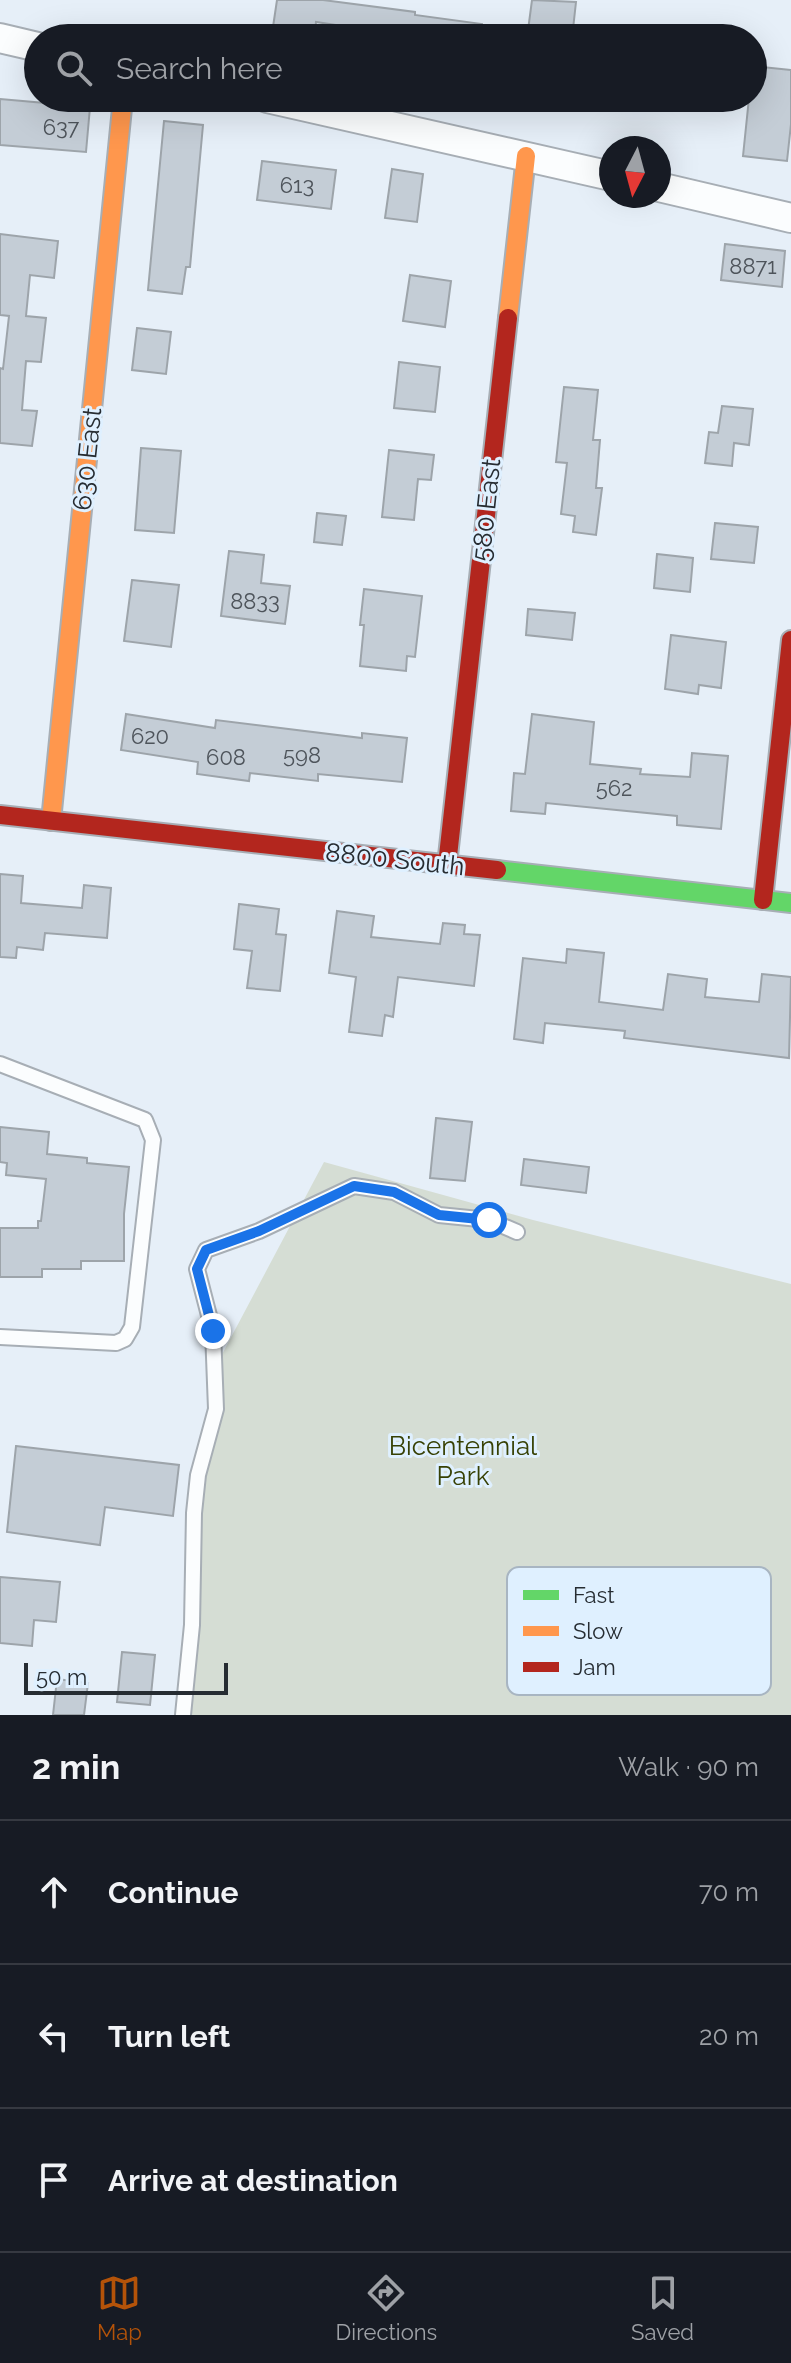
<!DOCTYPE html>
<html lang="en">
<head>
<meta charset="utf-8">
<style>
	body { margin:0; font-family:Raleway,sans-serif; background:#242831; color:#f1f3f6 }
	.compass { position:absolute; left:599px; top:136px; width:72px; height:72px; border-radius:50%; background:#171b24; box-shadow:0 8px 32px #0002; rotate:186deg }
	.scale { position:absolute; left:24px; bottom:20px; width:204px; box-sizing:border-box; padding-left:8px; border:4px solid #262c32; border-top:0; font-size:22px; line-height:28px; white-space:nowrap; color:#262c32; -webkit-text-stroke:6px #dff0ff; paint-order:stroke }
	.stop { position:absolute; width:24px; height:24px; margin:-18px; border:6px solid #1a73e8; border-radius:50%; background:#fff }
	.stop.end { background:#1a73e8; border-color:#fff; box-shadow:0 2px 8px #0008 }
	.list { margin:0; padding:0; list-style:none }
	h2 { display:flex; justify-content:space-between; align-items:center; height:104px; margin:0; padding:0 32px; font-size:34px }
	h2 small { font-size:26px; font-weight:400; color:#9ea1a6 }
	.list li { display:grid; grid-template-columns:52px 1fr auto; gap:24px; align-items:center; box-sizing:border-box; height:144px; padding:0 32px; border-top:2px solid #363941 }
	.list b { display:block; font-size:30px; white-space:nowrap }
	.list em { font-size:26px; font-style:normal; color:#9ea1a6 }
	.icon { flex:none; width:44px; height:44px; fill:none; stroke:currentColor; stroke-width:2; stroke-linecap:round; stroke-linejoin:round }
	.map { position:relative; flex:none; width:791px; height:1715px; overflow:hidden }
	.search { position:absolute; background:#171b24; box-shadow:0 8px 32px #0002; left:24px; right:24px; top:24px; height:88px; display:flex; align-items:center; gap:20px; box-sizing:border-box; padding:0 28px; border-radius:44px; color:#9ea1a6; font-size:30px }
	.sheet { height:536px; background:#171b24 }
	nav { display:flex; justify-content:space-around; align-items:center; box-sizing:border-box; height:112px; border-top:2px solid #363941; background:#171b24; font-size:22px; color:#9ea1a6 }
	nav a { display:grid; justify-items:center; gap:4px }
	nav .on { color:#b45309 }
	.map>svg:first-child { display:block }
</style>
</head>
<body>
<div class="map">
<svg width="791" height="1715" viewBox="0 0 791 1715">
	<rect width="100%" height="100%" fill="#e6eff8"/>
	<path fill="#d5ddd4" d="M324,1162L533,1220L791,1284V1715H175L219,1360Z"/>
	<path fill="#c4cdd6" stroke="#9da4aa" stroke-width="2" d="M277,0H323L415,12V15L482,24L481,38H361L362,29L316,22L315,32L273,27Z
		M532,0L576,2L572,38H527Z
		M753,66L791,70V124L787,161L743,156L749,98H753Z
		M0,99L90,107L86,152L0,145Z
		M164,121L203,125L190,267H186L182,294L148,290Z
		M262,161L336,170L331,209L257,200Z
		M392,169L423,174L417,222L385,218Z
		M0,234L58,241L54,278L30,275L26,316L46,318L41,362L26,361L22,410L37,411L32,446L0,443V368L3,369L9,316L0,315Z
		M725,244L785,251L782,287L721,280Z
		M410,275L451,281L445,327L403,321Z
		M137,328L171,332L166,374L132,370Z
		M399,362L440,367L435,412L394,408Z
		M564,387L598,390L593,440H600L596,488H602L596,535L573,532L575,516L561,514L567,463L556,462Z
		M722,406L753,409L749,445L734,443L732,466L705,463L709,432L718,433Z
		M141,448L181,451L174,533L135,530Z
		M389,450L434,455L431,480L418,479L414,520L382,517Z
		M317,513L346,516L342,545L314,542Z
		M715,523L758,527L754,563L711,559Z
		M229,551L264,555L261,583L290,586L285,624L221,616Z
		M657,554L693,558L690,592L654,588Z
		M132,580L179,585L171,647L124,641Z
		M364,589L422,596L415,657L407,656L406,671L360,666L364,625H360Z
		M528,609L575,613L572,640L526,635Z
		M671,635L726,642L721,688L699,685L698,694L665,689Z
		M126,714L215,728L216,720L362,738V733L407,738L402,782L318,774V781L250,773L249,781L197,774L198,762L121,750Z
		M532,714L594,722L590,764L641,769L640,774L690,777L692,753L728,756L721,829L677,825V816L546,803L545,814L511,811L514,773L525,774Z
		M0,874L23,876L21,903L82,908L84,885L111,888L107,938L45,933L43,950L17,947L16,958L0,957Z
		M239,904L279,909L276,934L286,935L280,991L247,988L252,951L234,949Z
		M337,911L374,916L371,937L440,944L443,923L465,925L464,934L480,935L474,986L398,977L393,1017L385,1015L382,1036L349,1032L356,977L329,973Z
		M567,949L604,953L599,1002L663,1010L668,974L707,979L705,997L759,1002L762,974L791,977L789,1058L624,1038L625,1031L545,1023L543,1043L514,1039L523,958L566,963Z
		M436,1118L472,1122L465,1181L430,1178Z
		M0,1127L49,1132L47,1154L87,1158V1163L129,1167L124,1214V1261H81V1269H42V1277H0V1228H38V1221H41L46,1179L6,1175L7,1163L0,1162Z
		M524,1159L589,1167L586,1193L521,1185Z
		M16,1446L179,1465L173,1516L105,1507L100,1545L7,1532Z
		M0,1577L60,1582L56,1622L34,1620L32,1646L0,1643Z
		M122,1652L155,1655L150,1705L117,1702Z
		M57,1679L88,1683L84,1715H53Z"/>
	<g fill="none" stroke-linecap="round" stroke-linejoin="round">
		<defs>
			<path id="lane" d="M0,1064L145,1120L153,1140L132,1327L125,1339L116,1343L0,1337
				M183,1715L192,1625L194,1513L198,1475L216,1409L213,1331L197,1269L206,1250L259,1231L354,1186L394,1192L439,1215L489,1220L517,1232"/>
			<path id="street" d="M0,38L38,47
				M267,98L611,176
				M659,187L791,218"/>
			<path id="fast" d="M497,870L791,903"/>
			<path id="slow" d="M508,318L526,156
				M51,821L123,98"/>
			<path id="jam" d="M0,815L497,870
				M447,865L508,318
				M763,900L791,640"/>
		</defs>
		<use href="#lane" stroke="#a7aeb5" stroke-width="18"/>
		<use href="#street" stroke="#a7aeb5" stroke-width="32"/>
		<use href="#fast" stroke="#a7aeb5" stroke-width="22"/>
		<use href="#slow" stroke="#a7aeb5" stroke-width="22"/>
		<use href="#jam" stroke="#a7aeb5" stroke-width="22"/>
		<use href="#lane" stroke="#fbfdfe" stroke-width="14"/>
		<use href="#street" stroke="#fbfdfe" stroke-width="28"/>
		<use href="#fast" stroke="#63d668" stroke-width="18"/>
		<use href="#slow" stroke="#ff974d" stroke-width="18"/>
		<use href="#jam" stroke="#b3261e" stroke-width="18"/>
	</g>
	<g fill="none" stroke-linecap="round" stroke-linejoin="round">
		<path stroke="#1a73e8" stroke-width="10" d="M213,1331L197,1269L206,1250L259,1231L354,1186L394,1192L439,1215L489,1220"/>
	</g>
	<g text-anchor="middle" stroke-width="6" stroke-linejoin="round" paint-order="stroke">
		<g font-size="22" fill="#4e545b">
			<text x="61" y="135">637</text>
			<text x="297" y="193">613</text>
			<text x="753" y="274">8871</text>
			<text x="255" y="609">8833</text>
			<text x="150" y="744">620</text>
			<text x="302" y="763">598</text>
			<text x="226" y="765">608</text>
			<text x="614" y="796">562</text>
		</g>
		<g font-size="26" fill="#262c32" stroke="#dff0ff">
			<text transform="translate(87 459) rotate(-84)" y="9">630 East</text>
			<text transform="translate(486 510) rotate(-84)" y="9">580 East</text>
			<text transform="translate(395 859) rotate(6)" y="9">8800 South</text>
		</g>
		<g font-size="26" fill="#374105" stroke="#dff0ff">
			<text x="463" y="1455">Bicentennial<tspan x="463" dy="30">Park</tspan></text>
		</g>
	</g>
	<rect x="507" y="1567" width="264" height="128" rx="12" fill="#dff0ff" stroke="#a8b5c2" stroke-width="2"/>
	<rect x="523" y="1590" width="36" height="10" fill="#63d668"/>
	<rect x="523" y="1626" width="36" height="10" fill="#ff974d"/>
	<rect x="523" y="1662" width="36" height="10" fill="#b3261e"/>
	<g font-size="22" fill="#262c32">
		<text x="573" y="1603">Fast</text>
		<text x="573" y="1639">Slow</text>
		<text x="573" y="1675">Jam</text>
	</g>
</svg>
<svg class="compass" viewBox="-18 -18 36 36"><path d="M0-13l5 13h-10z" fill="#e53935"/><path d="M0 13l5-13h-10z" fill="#9ea1a6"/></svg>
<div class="scale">50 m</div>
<div class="stop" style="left:489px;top:1220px"></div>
<div class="stop end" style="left:213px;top:1331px"></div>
<div class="search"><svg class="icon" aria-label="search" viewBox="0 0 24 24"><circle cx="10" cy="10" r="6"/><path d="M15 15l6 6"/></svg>Search here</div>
</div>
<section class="sheet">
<h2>2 min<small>Walk · 90 m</small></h2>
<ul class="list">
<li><svg class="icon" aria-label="ahead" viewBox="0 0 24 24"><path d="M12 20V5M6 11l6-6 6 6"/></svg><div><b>Continue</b></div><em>70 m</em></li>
<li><svg class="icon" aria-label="left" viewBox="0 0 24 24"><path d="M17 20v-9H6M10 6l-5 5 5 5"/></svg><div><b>Turn left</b></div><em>20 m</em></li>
<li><svg class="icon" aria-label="arrive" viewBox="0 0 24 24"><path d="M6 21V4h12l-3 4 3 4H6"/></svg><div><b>Arrive at destination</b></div></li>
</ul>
</section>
<nav>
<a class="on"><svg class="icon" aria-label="map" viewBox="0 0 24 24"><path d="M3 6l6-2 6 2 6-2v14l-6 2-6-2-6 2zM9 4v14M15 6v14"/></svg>Map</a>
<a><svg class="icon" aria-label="directions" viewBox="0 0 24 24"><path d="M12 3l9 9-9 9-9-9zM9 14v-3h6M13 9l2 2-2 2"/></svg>Directions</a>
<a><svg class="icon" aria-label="saved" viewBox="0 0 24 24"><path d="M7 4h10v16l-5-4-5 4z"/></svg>Saved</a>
</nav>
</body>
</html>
